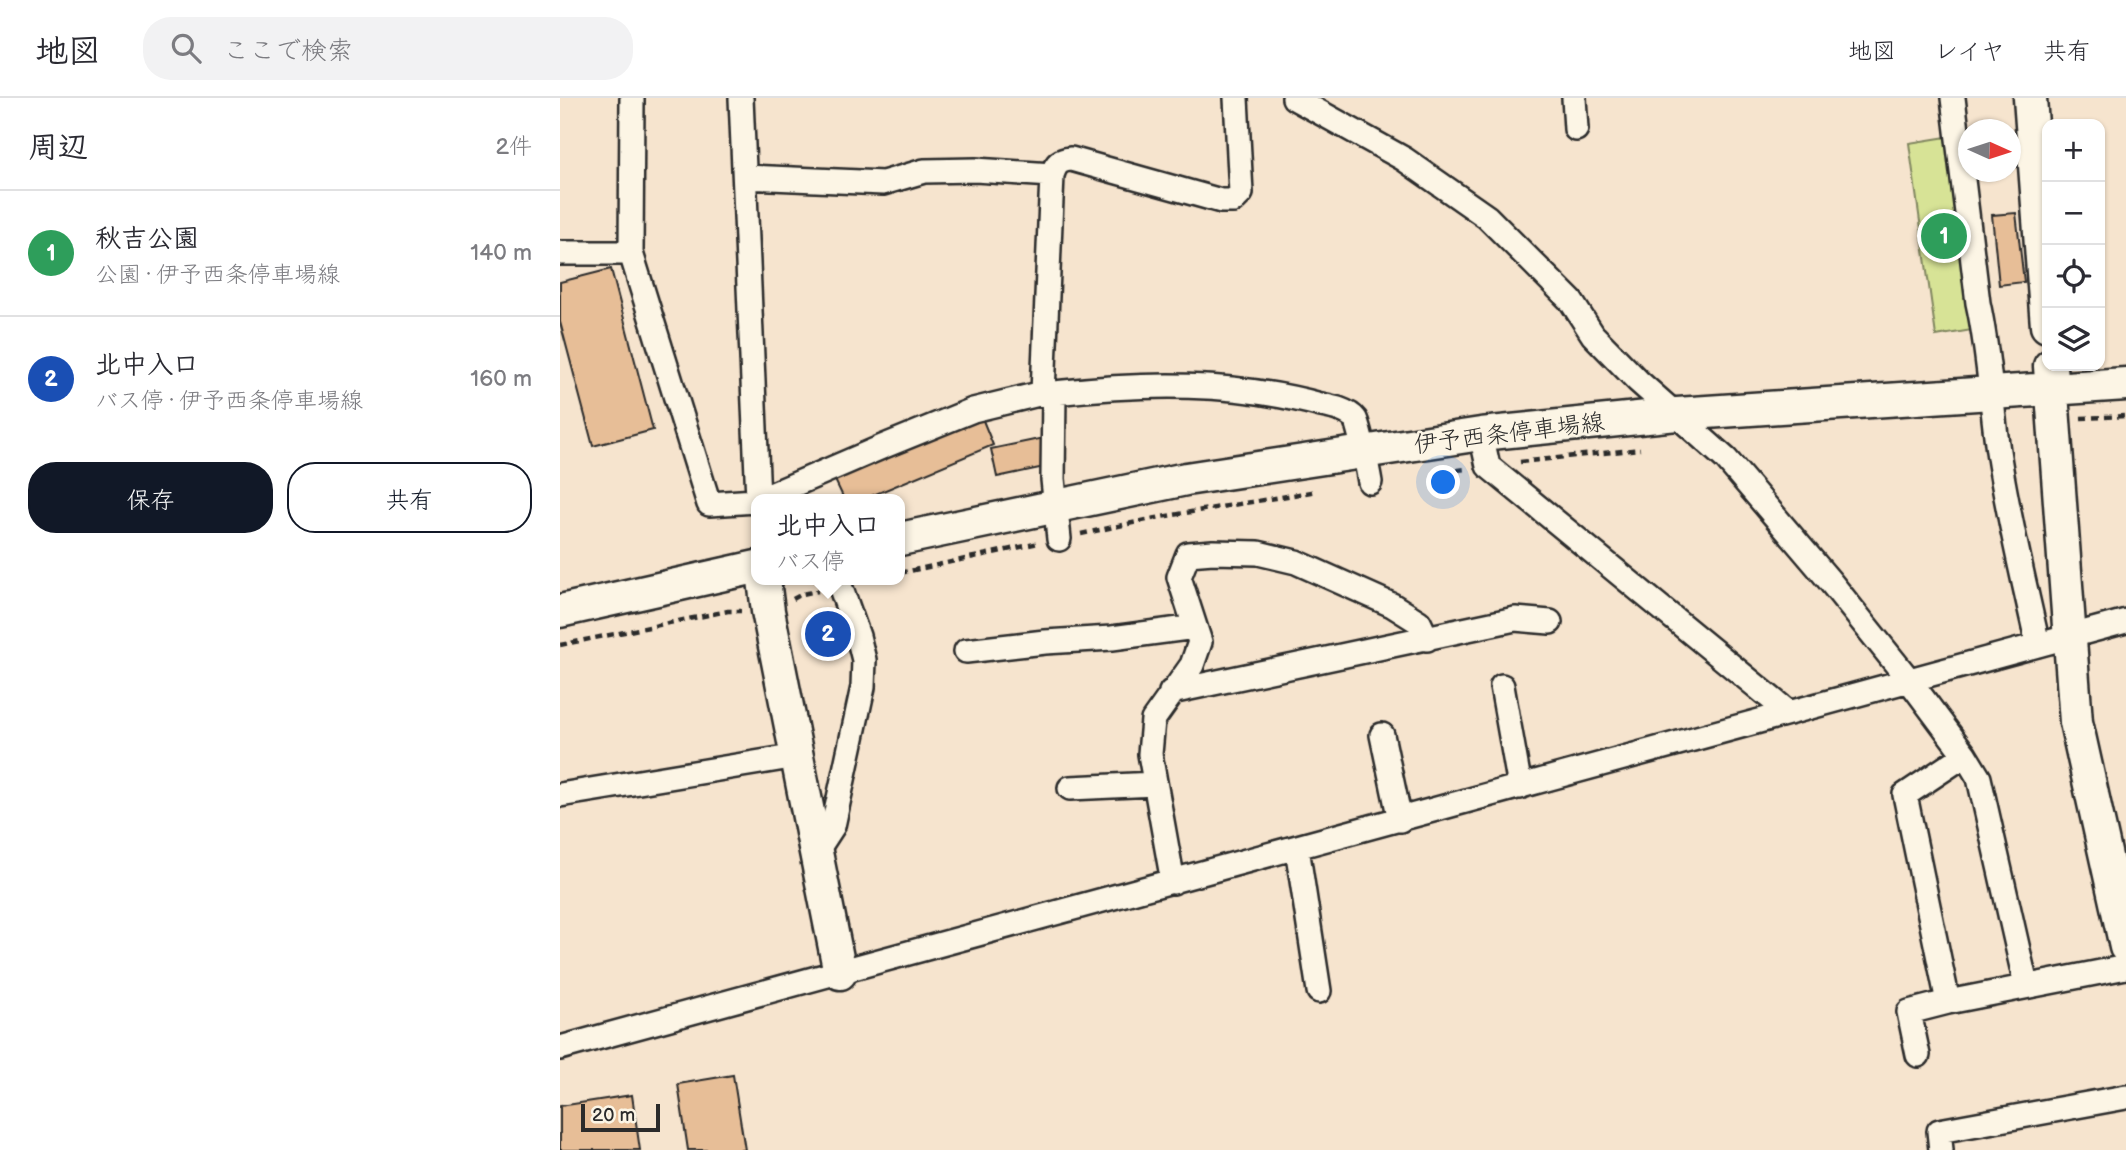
<!DOCTYPE html>
<html lang="ja">
<head>
<meta charset="utf-8">
<style>
	body { margin:0; font-family:"Balsamiq Sans","Klee One",sans-serif; background:#f2f2f3; color:#2b2b33 }
	.controls { position:absolute; right:21px; top:21px; display:grid; overflow:hidden; border-radius:14px; box-shadow:0 2px 5px #0004 }
	.controls button { width:63px; height:63px; display:grid; place-items:center; padding:0; border:0; border-bottom:2px solid #e1e1e2; background:#fff; color:#2b2b33; font:35px sans-serif }
	.compass { position:absolute; left:1398px; top:21px; width:63px; height:63px; border-radius:50%; background:#fff; box-shadow:0 2px 5px #0004; rotate:93deg }
	.scale { position:absolute; left:21px; bottom:18px; width:79px; box-sizing:border-box; padding-left:7px; border:4px solid #2b2b2b; border-top:0; font-size:19px; line-height:24px; white-space:nowrap; color:#2b2b2b; -webkit-text-stroke:5px #fcf5e5; paint-order:stroke }
	.you { position:absolute; left:884px; top:385px; width:24px; height:24px; margin:-18px; border:5px solid #fff; border-radius:50%; background:#1a73e8; box-shadow:0 0 0 10px #1a73e833 }
	.badge { display:grid; place-items:center; width:46px; height:46px; border-radius:50%; background:#111827; color:#fff; font-size:23px; font-weight:700 }
	.pin { position:absolute; translate:-50% -50%; border:4px solid #fff; box-shadow:0 2px 7px #0006 }
	.popup { position:absolute; left:191px; top:396px; width:154px; height:91px; box-sizing:border-box; display:grid; place-content:center; border-radius:14px; background:#fff; filter:drop-shadow(0 2px 5px #0005); font-size:23px; white-space:nowrap; color:#7c7c81 }
	.popup b { font-size:26px; color:#2b2b33 }
	.popup::after { content:''; position:absolute; left:50%; top:100%; margin-left:-14px; border:14px solid transparent; border-top-color:#fff }
	.list { margin:0; padding:0; list-style:none }
	h2 { display:flex; justify-content:space-between; align-items:center; height:91px; margin:0; padding:0 28px; font-size:30px }
	h2 small { font-size:23px; font-weight:400; color:#7c7c81 }
	.list li { display:grid; grid-template-columns:46px 1fr auto; gap:21px; align-items:center; box-sizing:border-box; height:126px; padding:0 28px; border-top:2px solid #e1e1e2 }
	.list b { display:block; font-size:26px; white-space:nowrap }
	.list p { margin:0; font-size:23px; white-space:nowrap; color:#7c7c81 }
	.list em { font-size:23px; font-style:normal; color:#7c7c81 }
	.actions { display:flex; gap:14px; padding:21px 28px }
	.actions a { flex:1; padding:16px 0; border:2px solid #111827; border-radius:28px; text-align:center; font-size:24px; color:#111827 }
	.actions .main { background:#111827; color:#fff }
	.icon { flex:none; width:38px; height:38px; fill:none; stroke:currentColor; stroke-width:2; stroke-linecap:round; stroke-linejoin:round }
	.map { position:relative; flex:none; width:1566px; height:1052px; overflow:hidden }
	header { display:flex; align-items:center; gap:42px; box-sizing:border-box; height:98px; padding:0 35px; background:#fff; border-bottom:2px solid #e1e1e2 }
	header strong { font-size:33px }
	nav { display:flex; gap:38px; margin-inline-start:auto; font-size:24px }
	.search { width:490px; height:63px; background:#f2f2f3; display:flex; align-items:center; gap:18px; box-sizing:border-box; padding:0 24px; border-radius:28px; color:#7c7c81; font-size:26px }
	main { display:flex }
	aside { flex:1; background:#fff }
	.map>svg:first-child { display:block }
</style>
</head>
<body>
<header>
<strong>地図</strong>
<div class="search"><svg class="icon" aria-label="search" viewBox="0 0 24 24"><circle cx="10" cy="10" r="6"/><path d="M15 15l6 6"/></svg>ここで検索</div>
<nav><a>地図</a><a>レイヤ</a><a>共有</a></nav>
</header>
<main>
<aside>
<h2>周辺<small>2件</small></h2>
<ul class="list">
<li><span class="badge" style="background:#2e9e5b">1</span><div><b>秋吉公園</b><p>公園 · 伊予西条停車場線</p></div><em>140 m</em></li>
<li><span class="badge" style="background:#1a4fb4">2</span><div><b>北中入口</b><p>バス停 · 伊予西条停車場線</p></div><em>160 m</em></li>
</ul>
<div class="actions"><a class="main">保存</a><a>共有</a></div>
</aside>
<div class="map">
<svg width="1566" height="1052" viewBox="0 0 1566 1052">
	<rect width="100%" height="100%" fill="#f6e4ce"/>
	<filter id="ink" filterUnits="userSpaceOnUse"><feTurbulence type="fractalNoise" baseFrequency=".0143" numOctaves="2"/><feDisplacementMap in="SourceGraphic" scale="14" xChannelSelector="R" yChannelSelector="G"/><feConvolveMatrix kernelMatrix="1 2 1 2 8 2 1 2 1" color-interpolation-filters="sRGB"/></filter>
	<g filter="url(#ink)">
		<path fill="#d7e396" stroke="#818760" stroke-width="2" d="M1393,38L1418,231L1376,238L1349,45Z"/>
		<path fill="#e7be97" stroke="#2b2b2b" stroke-width="2" d="M1456,115L1464,184L1439,187L1432,117Z
			M51,171L93,332L33,348L0,224V184Z
			M422,320L433,347L304,401H284L275,382Z
			M484,340L489,368L437,379L431,351Z
			M173,977L185,1052H128L118,986Z
			M72,997L80,1052H0V1008Z"/>
		<g fill="none" stroke-linecap="round" stroke-linejoin="round">
			<defs>
				<path id="street" d="M72,0L71,155L149,406L196,403
					M181,0L198,401
					M734,0L844,61L927,119L1011,203L1033,237L1078,283L1166,361L1269,482L1349,582L1405,657L1419,680L1466,887
					M1014,0L1016,31
					M1393,0L1418,205C1429,254 1431,304 1438,353C1448,419 1464,483 1478,547
					M186,79L323,85L364,73L415,72L492,77
					M0,155H71
					M483,295L492,77C496,65 500,62 511,61L661,103H673L681,95L676,0
					M494,295C584,285 673,283 761,307C771,309 788,312 795,321C799,328 808,372 810,384
					M921,336L928,368L1229,615
					M201,401L322,349L413,312L483,295H494L493,381L499,441
					M406,553L485,544L552,540L635,529
					M942,588L960,689
					M611,594L955,521L990,524
					M822,637L840,722
					M510,690L595,686
					M0,697L237,658
					M737,750L759,893
					M256,754L273,728L303,589L304,562L298,538L278,482
					M613,784L590,656L593,622L632,567L640,544L619,479L628,456L653,454L698,455L736,464L832,507L859,524L867,541
					M1388,904L1345,697L1405,657
					M0,950L1566,523
					M1358,957L1349,914L1388,904L1566,869
					M1381,1052L1379,1033L1566,999"/>
				<path id="secondary" d="M1470,0L1487,228
					M1490,268L1516,624L1566,849
					M340,441L626,381L921,336L1117,316L1566,286
					M204,482L208,513L280,875
					M0,513L196,469"/>
			</defs>
			<use href="#street" stroke="#2b2b2b" stroke-width="28"/>
			<use href="#secondary" stroke="#2b2b2b" stroke-width="37"/>
			<path stroke="#2b2b2b" stroke-width="4.5" stroke-dasharray="7 5" stroke-linecap="butt" d="M1521,320L1566,318
				M960,364L1080,351
				M873,375L906,371
				M521,436L601,419L757,393
				M340,475L479,445
				M233,501L242,496L258,493
				M0,547L168,513H181"/>
			<use href="#street" stroke="#fcf5e5" stroke-width="23"/>
			<use href="#secondary" stroke="#fcf5e5" stroke-width="32"/>
		</g>
	</g>
	<g text-anchor="middle" stroke-width="5" stroke-linejoin="round" paint-order="stroke">
		<g font-size="24" fill="#2b2b2b" stroke="#fcf5e5">
			<text transform="translate(949 335) rotate(-7)" y="8">伊予西条停車場線</text>
		</g>
	</g>
</svg>
<div class="controls">
<button>+</button>
<button>−</button>
<button><svg class="icon" aria-label="locate" viewBox="0 0 24 24"><circle cx="12" cy="12" r="6"/><path d="M12 2v4M12 18v4M2 12h4M18 12h4"/></svg></button>
<button><svg class="icon" aria-label="layers" viewBox="0 0 24 24"><path d="M12 4l9 5-9 5-9-5zM3 14l9 5 9-5"/></svg></button>
</div>
<svg class="compass" viewBox="-18 -18 36 36"><path d="M0-13l5 13h-10z" fill="#e53935"/><path d="M0 13l5-13h-10z" fill="#7c7c81"/></svg>
<div class="scale">20 m</div>
<div class="you"></div>
<div class="pin badge" style="left:1384px;top:138px;background:#2e9e5b">1</div>
<div class="pin badge" style="left:268px;top:536px;background:#1a4fb4">2</div>
<div class="popup"><b>北中入口</b>バス停</div>
</div>
</main>
</body>
</html>
